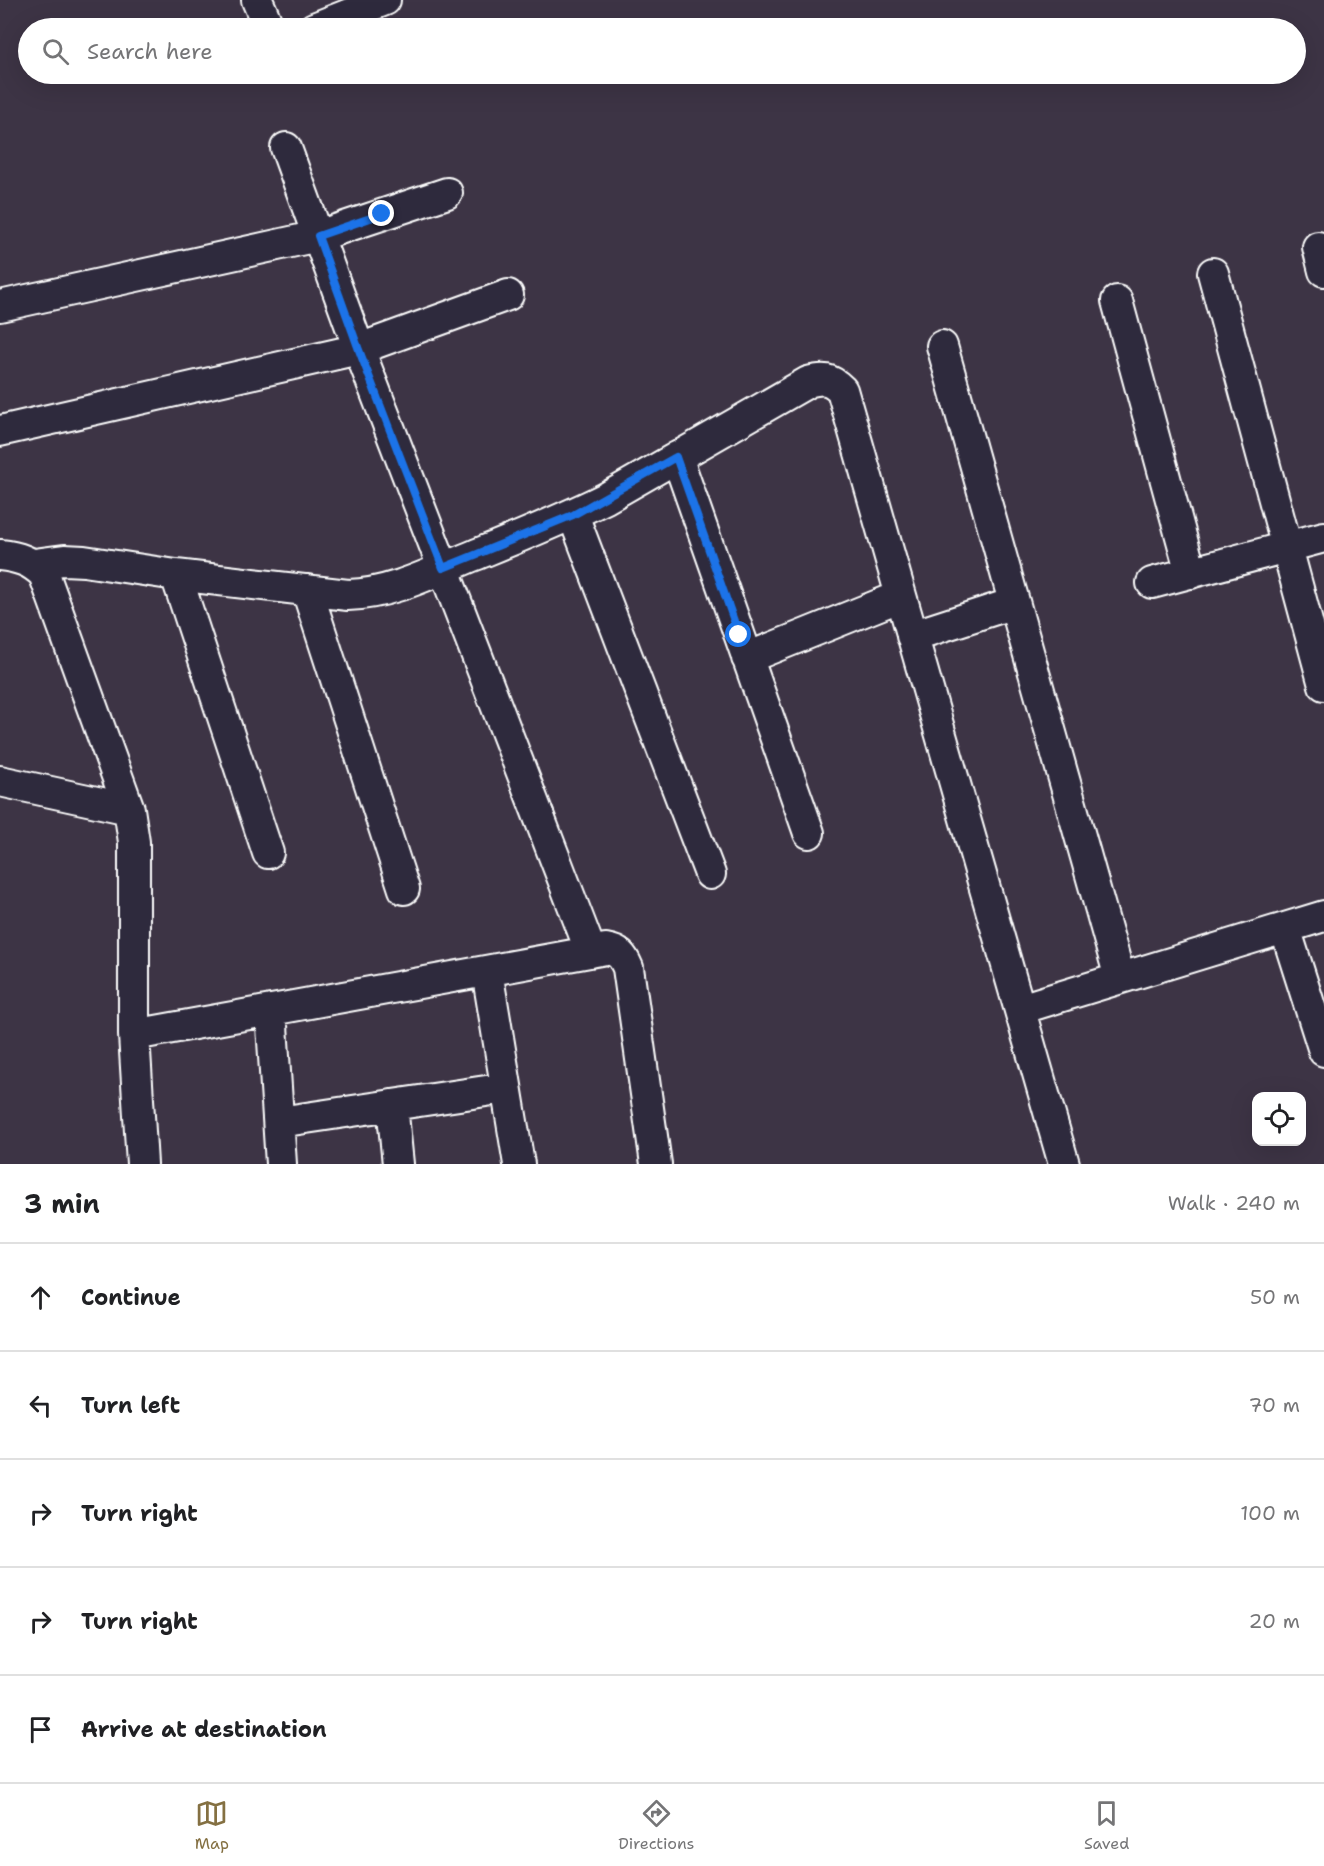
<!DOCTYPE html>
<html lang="en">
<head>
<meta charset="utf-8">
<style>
	body { margin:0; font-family:"Shantell Sans",sans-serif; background:#f6f6f6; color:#202124 }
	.controls { position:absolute; right:18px; bottom:18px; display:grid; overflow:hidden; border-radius:12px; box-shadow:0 6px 24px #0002 }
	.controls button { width:54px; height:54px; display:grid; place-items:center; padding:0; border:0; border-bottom:2px solid #e0e0e0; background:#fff; color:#202124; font:30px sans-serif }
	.stop { position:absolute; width:18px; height:18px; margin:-14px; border:4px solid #1a73e8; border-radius:50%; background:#fff }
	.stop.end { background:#1a73e8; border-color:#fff; box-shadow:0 2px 6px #0008 }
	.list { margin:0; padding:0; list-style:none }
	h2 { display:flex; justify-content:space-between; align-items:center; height:78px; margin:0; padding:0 24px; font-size:26px }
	h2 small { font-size:20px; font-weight:400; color:#757577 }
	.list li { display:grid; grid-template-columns:39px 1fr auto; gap:18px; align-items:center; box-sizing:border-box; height:108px; padding:0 24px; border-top:2px solid #e0e0e0 }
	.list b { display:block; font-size:22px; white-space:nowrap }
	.list em { font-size:20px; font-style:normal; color:#757577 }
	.icon { flex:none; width:33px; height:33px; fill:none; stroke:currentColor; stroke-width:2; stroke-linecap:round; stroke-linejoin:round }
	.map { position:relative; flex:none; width:1324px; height:1164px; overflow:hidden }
	.search { position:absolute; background:#fff; box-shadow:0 6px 24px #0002; left:18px; right:18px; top:18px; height:66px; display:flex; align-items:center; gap:15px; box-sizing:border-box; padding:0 21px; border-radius:33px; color:#757577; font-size:22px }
	.sheet { height:618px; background:#fff }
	nav { display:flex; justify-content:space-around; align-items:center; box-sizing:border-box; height:84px; border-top:2px solid #e0e0e0; background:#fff; font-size:16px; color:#757577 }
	nav a { display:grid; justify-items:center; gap:3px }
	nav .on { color:#847042 }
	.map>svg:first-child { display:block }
</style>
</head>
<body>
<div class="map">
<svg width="1324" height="1164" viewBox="0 0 1324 1164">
	<rect width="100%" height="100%" fill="#3d3445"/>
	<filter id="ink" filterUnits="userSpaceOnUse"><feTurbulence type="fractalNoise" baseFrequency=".0167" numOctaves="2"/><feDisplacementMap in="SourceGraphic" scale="12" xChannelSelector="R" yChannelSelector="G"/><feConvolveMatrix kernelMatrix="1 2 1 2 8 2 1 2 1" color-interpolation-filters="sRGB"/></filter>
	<g filter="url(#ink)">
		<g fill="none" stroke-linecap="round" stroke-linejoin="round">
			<defs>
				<path id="minor" d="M257,0L269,28
					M314,28L385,0
					M286,148L359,349L591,952
					M1318,247L1324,271
					M1213,273L1324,685
					M1117,301L1191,573
					M0,306L318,236L447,193
					M942,346L1120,978
					M0,431L359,349L508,295
					M677,457L809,833
					M573,515L710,874
					M0,555C18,557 31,561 44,574L129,809L134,842V1035L142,1164
					M34,564L64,560L84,561L176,575L348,595C392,594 435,571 475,555C519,537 564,519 606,498L808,382C823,378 830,378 842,390L1064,1164
					M176,575L268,853
					M1152,583L1324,537
					M307,590L404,889
					M912,636L1014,603
					M747,658L901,596
					M0,781L129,809
					M1285,928L1324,1051
					M487,971L519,1164
					M1020,1009L1324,916
					M271,1010L281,1164
					M134,1035L606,949C619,951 623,956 628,968L656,1164
					M392,1105L398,1164
					M279,1122L506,1088"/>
			</defs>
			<use href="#minor" stroke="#fff" stroke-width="34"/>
			<use href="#minor" stroke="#2f2a3d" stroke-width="30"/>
		</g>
	</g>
	<g fill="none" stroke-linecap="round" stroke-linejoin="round" filter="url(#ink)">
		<path stroke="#1a73e8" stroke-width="8" d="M382,214L318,236L359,350L443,568L573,515L676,457L739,635"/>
	</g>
</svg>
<div class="controls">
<button><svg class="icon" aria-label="locate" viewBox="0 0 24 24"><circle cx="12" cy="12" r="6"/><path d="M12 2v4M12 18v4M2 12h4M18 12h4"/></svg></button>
</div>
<div class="stop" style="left:739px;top:635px"></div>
<div class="stop end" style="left:382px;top:214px"></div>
<div class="search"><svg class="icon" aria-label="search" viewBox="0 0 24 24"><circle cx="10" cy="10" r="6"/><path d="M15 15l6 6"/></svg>Search here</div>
</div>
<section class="sheet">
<h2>3 min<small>Walk · 240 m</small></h2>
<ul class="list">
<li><svg class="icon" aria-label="ahead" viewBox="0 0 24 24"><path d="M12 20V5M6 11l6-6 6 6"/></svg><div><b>Continue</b></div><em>50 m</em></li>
<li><svg class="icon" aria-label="left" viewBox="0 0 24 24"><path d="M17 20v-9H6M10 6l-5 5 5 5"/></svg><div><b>Turn left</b></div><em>70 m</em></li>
<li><svg class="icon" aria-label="right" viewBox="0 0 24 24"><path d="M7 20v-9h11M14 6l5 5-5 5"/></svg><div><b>Turn right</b></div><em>100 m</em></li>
<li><svg class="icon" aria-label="right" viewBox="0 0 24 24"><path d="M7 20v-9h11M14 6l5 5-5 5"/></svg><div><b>Turn right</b></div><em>20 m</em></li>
<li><svg class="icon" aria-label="arrive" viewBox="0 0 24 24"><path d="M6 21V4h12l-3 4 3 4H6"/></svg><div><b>Arrive at destination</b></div></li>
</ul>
</section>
<nav>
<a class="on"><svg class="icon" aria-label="map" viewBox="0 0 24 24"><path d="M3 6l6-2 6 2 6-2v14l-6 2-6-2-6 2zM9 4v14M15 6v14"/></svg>Map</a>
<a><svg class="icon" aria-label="directions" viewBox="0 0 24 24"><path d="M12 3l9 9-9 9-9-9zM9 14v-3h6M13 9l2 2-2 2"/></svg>Directions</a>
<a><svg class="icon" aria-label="saved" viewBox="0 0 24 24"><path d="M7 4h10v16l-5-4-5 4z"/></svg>Saved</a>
</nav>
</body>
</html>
